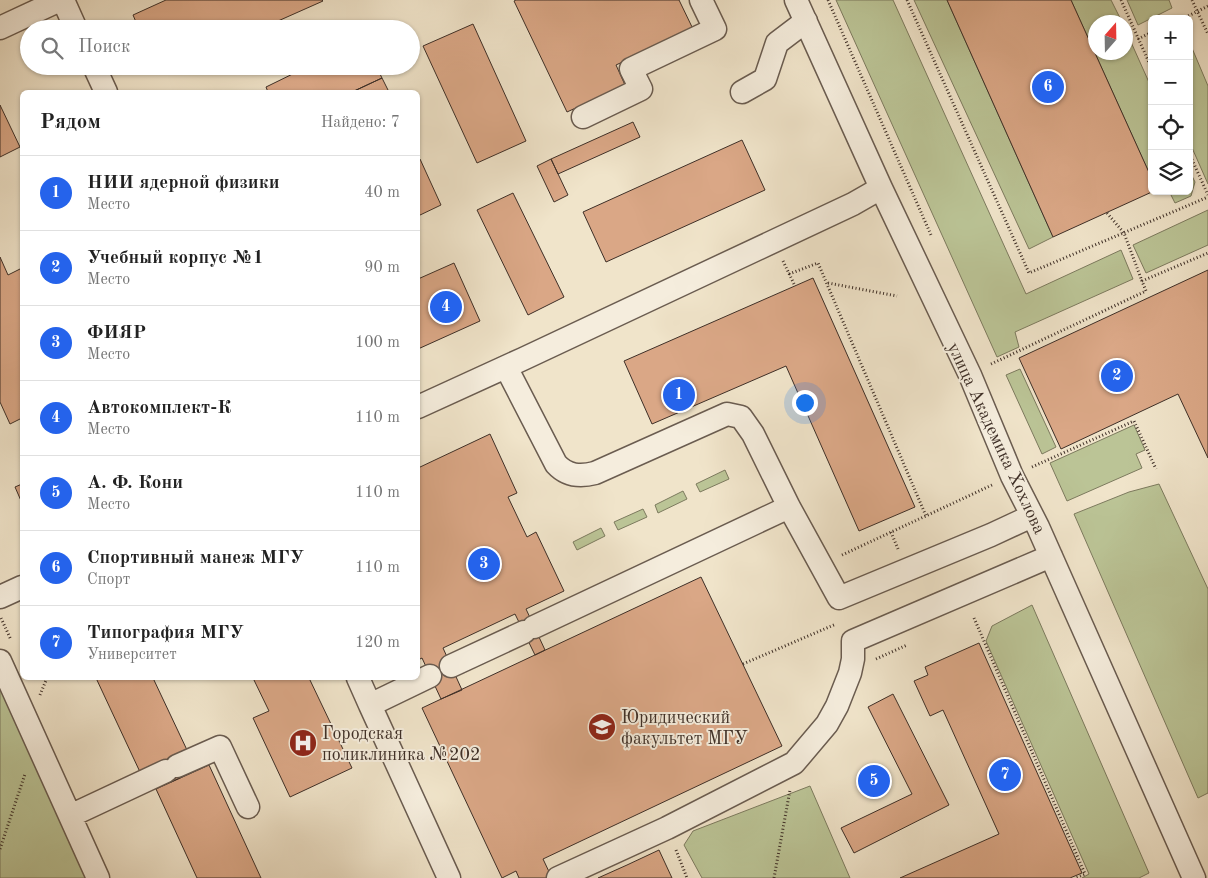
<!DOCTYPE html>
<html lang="ru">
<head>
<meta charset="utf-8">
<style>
	body { margin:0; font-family:"Old Standard TT",serif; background:#f6f6f6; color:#222 }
	.controls { position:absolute; right:15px; top:15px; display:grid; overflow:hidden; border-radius:8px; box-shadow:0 1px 4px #0004 }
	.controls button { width:45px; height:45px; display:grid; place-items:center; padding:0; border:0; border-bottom:1px solid #e0e0e0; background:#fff; color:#222; font:25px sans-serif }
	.compass { position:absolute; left:1088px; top:15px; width:45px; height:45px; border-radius:50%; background:#fff; box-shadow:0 1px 4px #0004; rotate:20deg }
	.you { position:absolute; left:804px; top:402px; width:18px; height:18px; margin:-12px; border:4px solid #fff; border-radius:50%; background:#1a73e8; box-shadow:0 0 0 8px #1a73e833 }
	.badge { display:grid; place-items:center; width:32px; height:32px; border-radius:50%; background:#2563eb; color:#fff; font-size:16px; font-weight:700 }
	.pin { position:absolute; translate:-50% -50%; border:2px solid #fff; box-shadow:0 1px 5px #0006 }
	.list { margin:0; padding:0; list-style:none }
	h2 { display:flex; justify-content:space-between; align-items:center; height:65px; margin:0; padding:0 20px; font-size:21px }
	h2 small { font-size:16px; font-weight:400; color:#767676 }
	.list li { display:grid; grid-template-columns:32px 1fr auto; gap:15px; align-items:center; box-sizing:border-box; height:75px; padding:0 20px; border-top:1px solid #e0e0e0 }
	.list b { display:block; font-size:19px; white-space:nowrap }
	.list p { margin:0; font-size:16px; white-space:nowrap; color:#767676 }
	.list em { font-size:16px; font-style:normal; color:#767676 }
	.icon { flex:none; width:28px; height:28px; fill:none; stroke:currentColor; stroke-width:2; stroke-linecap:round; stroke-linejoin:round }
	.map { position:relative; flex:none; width:1208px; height:878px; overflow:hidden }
	.search { position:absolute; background:#fff; box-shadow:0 1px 4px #0004; left:20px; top:20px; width:400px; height:55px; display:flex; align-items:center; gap:12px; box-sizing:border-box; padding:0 18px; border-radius:28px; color:#767676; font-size:19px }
	.panel { position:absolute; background:#fff; box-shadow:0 1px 4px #0004; left:20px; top:90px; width:400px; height:590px; border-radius:8px }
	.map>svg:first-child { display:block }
</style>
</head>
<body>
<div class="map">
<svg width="1208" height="878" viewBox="0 0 1208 878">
	<rect width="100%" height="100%" fill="#f0e4ca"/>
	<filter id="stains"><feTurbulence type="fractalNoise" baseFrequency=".004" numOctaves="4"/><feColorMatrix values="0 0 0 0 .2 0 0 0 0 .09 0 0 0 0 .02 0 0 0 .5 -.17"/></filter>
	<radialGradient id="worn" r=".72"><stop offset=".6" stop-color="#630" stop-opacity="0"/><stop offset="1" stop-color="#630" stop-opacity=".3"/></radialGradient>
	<path fill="#bbc496" stroke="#7c7a5e" d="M836,0H893L1026,294L1121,250L1133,279L1015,332L1019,347L997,357Z
		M914,0H947L1053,237L1029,249Z
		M1071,0H1111L1122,22H1096V52H1126V31L1152,89V174L1150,175Z
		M1127,0H1169L1172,8L1138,25Z
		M1189,41L1208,86V184L1189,141Z
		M1189,170L1195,182L1191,196L1175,203L1169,191H1189Z
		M1208,210V245L1146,273L1133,245Z
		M1020,369L1056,447L1042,454L1006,375Z
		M1134,425L1145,450L1136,454L1142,468L1067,501L1050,463Z
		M725,470L729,479L700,492L696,484Z
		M1159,484L1208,589V793L1198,798L1074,514L1129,492Z
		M683,491L687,499L658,513L655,505Z
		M643,509L647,517L618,530L614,522Z
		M601,528L605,536L577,550L573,542Z
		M1032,605L1149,873L1139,878H1082L1089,874L986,641L992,626Z
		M0,677L91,878H0Z
		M810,786L850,878H702L684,845L693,831Z"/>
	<path fill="#daa786" stroke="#3e2f27" d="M166,0H322L323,1L260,29H139L133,15Z
		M516,0H679L693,29L616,65L625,85L567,112L514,1Z
		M947,0H1071L1152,179V191H1154L1053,237Z
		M473,24L526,141L477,163L423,46Z
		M156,66H175L159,73Z
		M309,66H376L382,78L352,92H268L266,87Z
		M382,78L389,92H352Z
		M0,105L20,147L0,157Z
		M633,122L640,137L558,174L551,159Z
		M742,140L765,190L606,262L583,212Z
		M420,159L441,205L418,216V160Z
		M551,159L568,195L554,202L537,166Z
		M513,193L564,297L528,315L477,210Z
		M0,257L8,275L22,268V418L10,424L0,402Z
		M454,263L480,321L418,349V279Z
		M1208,270V458L1178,394L1061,449L1019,358Z
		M813,278L915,507L859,531L786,366L652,424L624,361Z
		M490,434L517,493L508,497L527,537L536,532L564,591L526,609L545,650L535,655L515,614L443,648L462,690L441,699L422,658L418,660V468Z
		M22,484V503L15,487Z
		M701,577L782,746L543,859L552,878H519L516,871L502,878L422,708Z
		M979,643L1082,873L1070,878H900L999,834L943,710L930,716L914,681L928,675L925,667Z
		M96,678H153L187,750L172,757L182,777L171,782L162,761L140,772Z
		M253,678H309L352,768L290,797L253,718L269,711Z
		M893,694L949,805L854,853L841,828L912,794L868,707Z
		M209,765L261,878H197L156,789Z
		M659,850L672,878H598L627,865Z"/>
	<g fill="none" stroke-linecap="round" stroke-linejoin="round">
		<defs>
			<path id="minor" d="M63,0L76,29
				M796,0L881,188L970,375L1012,476L1038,527L1194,878
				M0,28L60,0
				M94,66L106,92
				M742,92L765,79L777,43L806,21
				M583,117L641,89L631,69L715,29L701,0
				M506,367L556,464C567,476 580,477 595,473L727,414L741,417L753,434L789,507L839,598L991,535L1032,516
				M418,407L523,359L853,204L881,188
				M0,597L22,587
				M534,627L789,507
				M0,661L98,878
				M451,666L524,632
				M358,678L370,705L430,676
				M370,705L449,878
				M177,766L220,747L248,807
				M70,816L166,771
				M558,878L667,828L794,763L827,724L837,706L850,673L853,659V641L1051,556"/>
		</defs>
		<use href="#minor" stroke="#6a5c50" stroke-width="25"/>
		<path stroke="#3e2f27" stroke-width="3" stroke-dasharray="1 2.5" stroke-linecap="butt" d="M828,0L931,235
			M907,0L1029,273L1208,197
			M1121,0L1152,69
			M1192,0L1208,34
			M1182,19L1208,6
			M1138,39L1152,32
			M1189,153L1208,195
			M1107,213L1124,233L1142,281
			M783,261L795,286
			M789,274L818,263L926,516
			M828,283L897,296
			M991,364L1146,291L1142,281L1208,253
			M1032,467L1134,421L1156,469
			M891,532L898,549
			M842,555L992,485
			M1,618L11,640
			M974,618L1085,874L1076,878
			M876,659L907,645
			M743,664L836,624
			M40,695L47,678
			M0,849L25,774
			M676,850L687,878
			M774,878L790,790"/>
		<use href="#minor" stroke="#f5eddd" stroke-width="22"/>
	</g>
	<defs>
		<symbol id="university-disc" viewBox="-11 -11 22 22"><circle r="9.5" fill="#8f2418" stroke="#f5eddd"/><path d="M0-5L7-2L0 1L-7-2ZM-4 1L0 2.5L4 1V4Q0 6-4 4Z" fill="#fff"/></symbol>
		<symbol id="hospital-disc" viewBox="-11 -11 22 22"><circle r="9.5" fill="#8f2418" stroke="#f5eddd"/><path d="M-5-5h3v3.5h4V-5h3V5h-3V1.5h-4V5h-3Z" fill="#fff"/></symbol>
	</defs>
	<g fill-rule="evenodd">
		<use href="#university-disc" x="586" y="711" width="32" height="32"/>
		<use href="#hospital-disc" x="287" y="727" width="32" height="32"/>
	</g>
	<g text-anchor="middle" stroke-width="4" stroke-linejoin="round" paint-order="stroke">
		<g font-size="18" fill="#3e2f27" stroke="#f5eddd">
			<text transform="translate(997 438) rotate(65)" y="6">улица Академика Хохлова</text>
		</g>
		<g font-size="18" fill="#3e2f27" stroke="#f5eddd" text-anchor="start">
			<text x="621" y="723">Юридический<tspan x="621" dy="21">факультет МГУ</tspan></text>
			<text x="322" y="739">Городская<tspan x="322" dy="21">поликлиника №202</tspan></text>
		</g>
	</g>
	<rect width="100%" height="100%" filter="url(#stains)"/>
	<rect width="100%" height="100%" fill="url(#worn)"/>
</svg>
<div class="controls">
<button>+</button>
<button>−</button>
<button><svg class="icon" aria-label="locate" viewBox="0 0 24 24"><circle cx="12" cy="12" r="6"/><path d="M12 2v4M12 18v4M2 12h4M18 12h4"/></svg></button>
<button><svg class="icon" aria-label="layers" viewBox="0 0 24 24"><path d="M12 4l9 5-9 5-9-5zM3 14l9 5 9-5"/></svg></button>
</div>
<svg class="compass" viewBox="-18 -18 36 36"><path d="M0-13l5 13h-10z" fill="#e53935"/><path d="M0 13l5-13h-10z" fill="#767676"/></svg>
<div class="you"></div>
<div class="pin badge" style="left:679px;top:395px">1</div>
<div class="pin badge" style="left:1117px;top:376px">2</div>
<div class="pin badge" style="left:484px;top:564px">3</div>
<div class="pin badge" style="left:446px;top:307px">4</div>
<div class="pin badge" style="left:874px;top:781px">5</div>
<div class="pin badge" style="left:1048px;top:87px">6</div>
<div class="pin badge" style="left:1005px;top:775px">7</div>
<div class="search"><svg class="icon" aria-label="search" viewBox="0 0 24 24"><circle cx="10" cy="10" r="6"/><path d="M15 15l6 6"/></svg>Поиск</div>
<section class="panel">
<h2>Рядом<small>Найдено: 7</small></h2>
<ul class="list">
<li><span class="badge">1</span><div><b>НИИ ядерной физики</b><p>Место</p></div><em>40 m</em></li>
<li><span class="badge">2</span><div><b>Учебный корпус №1</b><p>Место</p></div><em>90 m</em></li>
<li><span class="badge">3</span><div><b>ФИЯР</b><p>Место</p></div><em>100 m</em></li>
<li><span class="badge">4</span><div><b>Автокомплект-К</b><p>Место</p></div><em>110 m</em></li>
<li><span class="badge">5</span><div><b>А. Ф. Кони</b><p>Место</p></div><em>110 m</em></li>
<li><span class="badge">6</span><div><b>Спортивный манеж МГУ</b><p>Спорт</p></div><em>110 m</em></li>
<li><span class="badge">7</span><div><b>Типография МГУ</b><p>Университет</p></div><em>120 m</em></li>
</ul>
</section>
</div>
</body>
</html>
